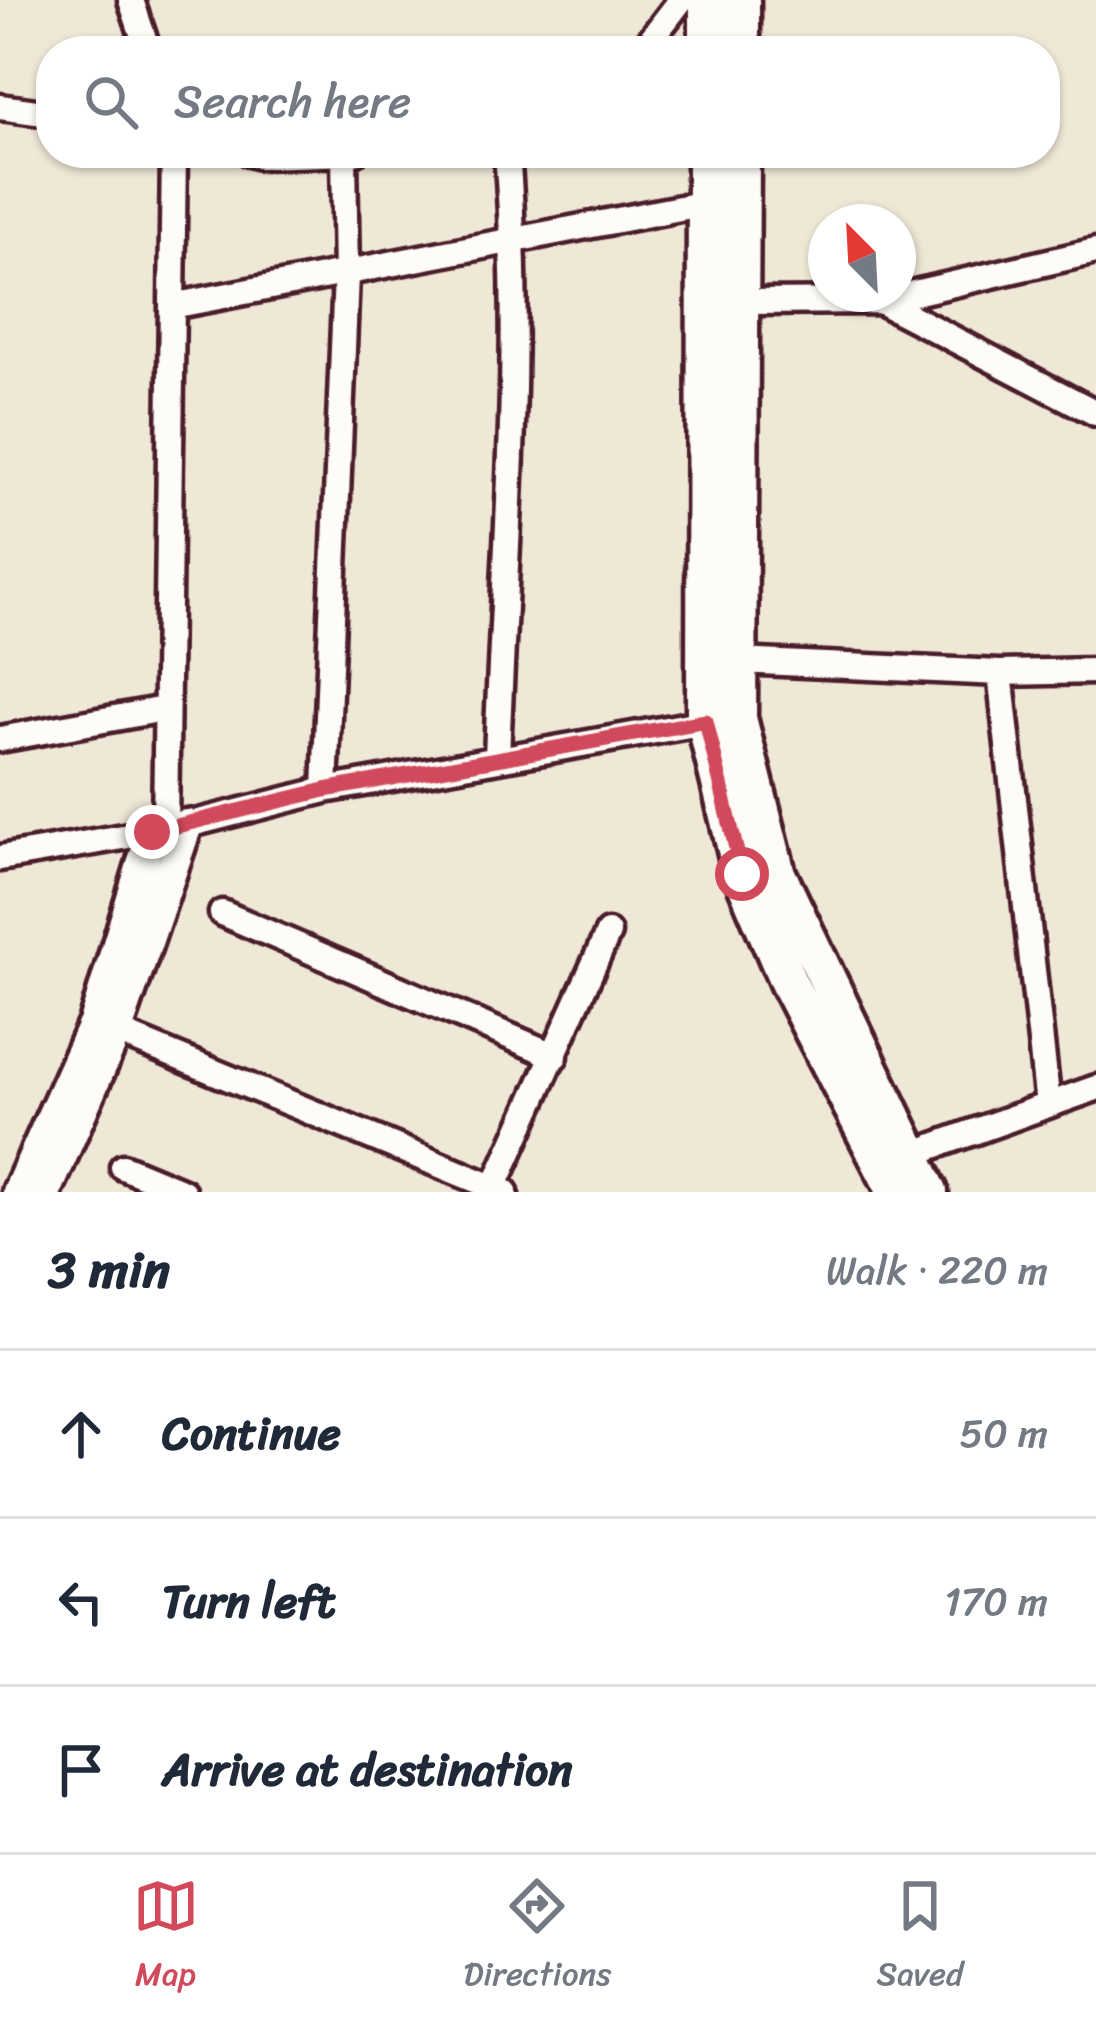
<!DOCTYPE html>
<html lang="en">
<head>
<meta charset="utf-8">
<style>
	body { margin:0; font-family:Sriracha,sans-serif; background:#f2f2f3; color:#1f2937 }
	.compass { position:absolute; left:808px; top:204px; width:108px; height:108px; border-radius:50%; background:#fff; box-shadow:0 3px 9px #0004; rotate:336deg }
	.stop { position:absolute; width:36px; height:36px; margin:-27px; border:9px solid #d1495b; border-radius:50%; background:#fff }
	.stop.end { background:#d1495b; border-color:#fff; box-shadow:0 3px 12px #0008 }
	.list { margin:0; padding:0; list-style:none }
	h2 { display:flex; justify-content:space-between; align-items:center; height:156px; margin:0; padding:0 48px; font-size:51px }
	h2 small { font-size:39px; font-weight:400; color:#747a83 }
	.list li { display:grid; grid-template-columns:78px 1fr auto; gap:36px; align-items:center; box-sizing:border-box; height:168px; padding:0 48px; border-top:3px solid #e0e1e3 }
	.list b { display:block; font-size:45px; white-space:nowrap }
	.list em { font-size:39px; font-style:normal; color:#747a83 }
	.icon { flex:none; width:66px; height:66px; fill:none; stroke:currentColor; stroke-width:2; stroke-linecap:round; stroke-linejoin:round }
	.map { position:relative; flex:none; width:1096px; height:1192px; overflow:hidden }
	.search { position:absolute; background:#fff; box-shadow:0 3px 9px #0004; left:36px; right:36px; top:36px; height:132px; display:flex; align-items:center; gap:30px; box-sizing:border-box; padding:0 42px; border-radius:48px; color:#747a83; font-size:45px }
	.sheet { height:660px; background:#fff }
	nav { display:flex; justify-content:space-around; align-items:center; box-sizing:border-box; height:168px; border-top:3px solid #e0e1e3; background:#fff; font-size:33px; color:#747a83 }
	nav a { display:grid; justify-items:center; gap:6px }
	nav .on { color:#d1495b }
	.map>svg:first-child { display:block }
</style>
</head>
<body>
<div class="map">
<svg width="1096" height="1192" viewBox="0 0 1096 1192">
	<rect width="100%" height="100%" fill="#f0e8d6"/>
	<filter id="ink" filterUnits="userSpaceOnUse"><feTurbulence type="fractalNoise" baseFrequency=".00833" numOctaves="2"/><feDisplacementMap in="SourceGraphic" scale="24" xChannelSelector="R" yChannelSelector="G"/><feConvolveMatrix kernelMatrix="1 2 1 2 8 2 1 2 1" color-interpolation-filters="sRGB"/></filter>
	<g filter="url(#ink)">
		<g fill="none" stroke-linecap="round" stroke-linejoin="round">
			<defs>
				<path id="minor" d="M131,0L148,51
					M642,51L681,0
					M0,107L51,114
					M249,153L260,156L354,153
					M880,301L1096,413
					M740,302L880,301L1096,251
					M172,306L706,203
					M738,661L1000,673L1096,671
					M1000,673L1048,1105L1096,1088
					M0,739L164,709
					M497,759C504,557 524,355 507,153
					M325,790L346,275L344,155
					M187,825L325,790L717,720
					M165,829L174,153
					M0,858L152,832
					M222,913L555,1056
					M103,1026L505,1192
					M912,1154L1048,1105
					M123,1167L183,1192
					M492,1192L608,933"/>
				<path id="tertiary" d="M18,1192L94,1023L152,832L187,825
					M46,1192L117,1030L187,825"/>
				<path id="secondary" d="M708,51V0
					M741,51V0
					M706,153L705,721L742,874L788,982L896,1192
					M741,153L738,718L777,874L929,1192"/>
			</defs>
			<use href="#minor" stroke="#4a1f2b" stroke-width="33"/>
			<use href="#tertiary" stroke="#4a1f2b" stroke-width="39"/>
			<use href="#secondary" stroke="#4a1f2b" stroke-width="45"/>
			<use href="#minor" stroke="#fdfcf7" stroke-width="24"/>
			<use href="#tertiary" stroke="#fdfcf7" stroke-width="30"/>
			<use href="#secondary" stroke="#fdfcf7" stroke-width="36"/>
		</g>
	</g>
	<g fill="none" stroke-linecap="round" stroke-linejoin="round" filter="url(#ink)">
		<path stroke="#d1495b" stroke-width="15" d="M152,832L325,790L706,721L742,874"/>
	</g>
</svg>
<svg class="compass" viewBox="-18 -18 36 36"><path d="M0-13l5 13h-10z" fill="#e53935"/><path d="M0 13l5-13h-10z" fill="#747a83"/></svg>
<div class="stop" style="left:742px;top:874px"></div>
<div class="stop end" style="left:152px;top:832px"></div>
<div class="search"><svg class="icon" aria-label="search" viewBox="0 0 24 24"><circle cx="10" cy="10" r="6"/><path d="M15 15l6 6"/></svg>Search here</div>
</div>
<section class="sheet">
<h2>3 min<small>Walk · 220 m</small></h2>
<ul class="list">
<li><svg class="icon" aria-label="ahead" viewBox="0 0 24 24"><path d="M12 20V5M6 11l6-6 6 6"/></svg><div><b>Continue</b></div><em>50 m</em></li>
<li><svg class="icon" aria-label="left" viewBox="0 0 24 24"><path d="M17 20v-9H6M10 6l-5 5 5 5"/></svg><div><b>Turn left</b></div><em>170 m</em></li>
<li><svg class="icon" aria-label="arrive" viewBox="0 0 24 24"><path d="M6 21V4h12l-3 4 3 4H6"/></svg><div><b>Arrive at destination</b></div></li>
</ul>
</section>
<nav>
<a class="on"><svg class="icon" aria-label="map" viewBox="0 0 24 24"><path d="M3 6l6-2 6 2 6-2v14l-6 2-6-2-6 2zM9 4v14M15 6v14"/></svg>Map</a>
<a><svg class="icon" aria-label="directions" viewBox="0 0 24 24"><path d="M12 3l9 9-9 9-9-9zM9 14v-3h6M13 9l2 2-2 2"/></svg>Directions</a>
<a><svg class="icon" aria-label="saved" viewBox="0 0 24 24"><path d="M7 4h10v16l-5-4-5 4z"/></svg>Saved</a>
</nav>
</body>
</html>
